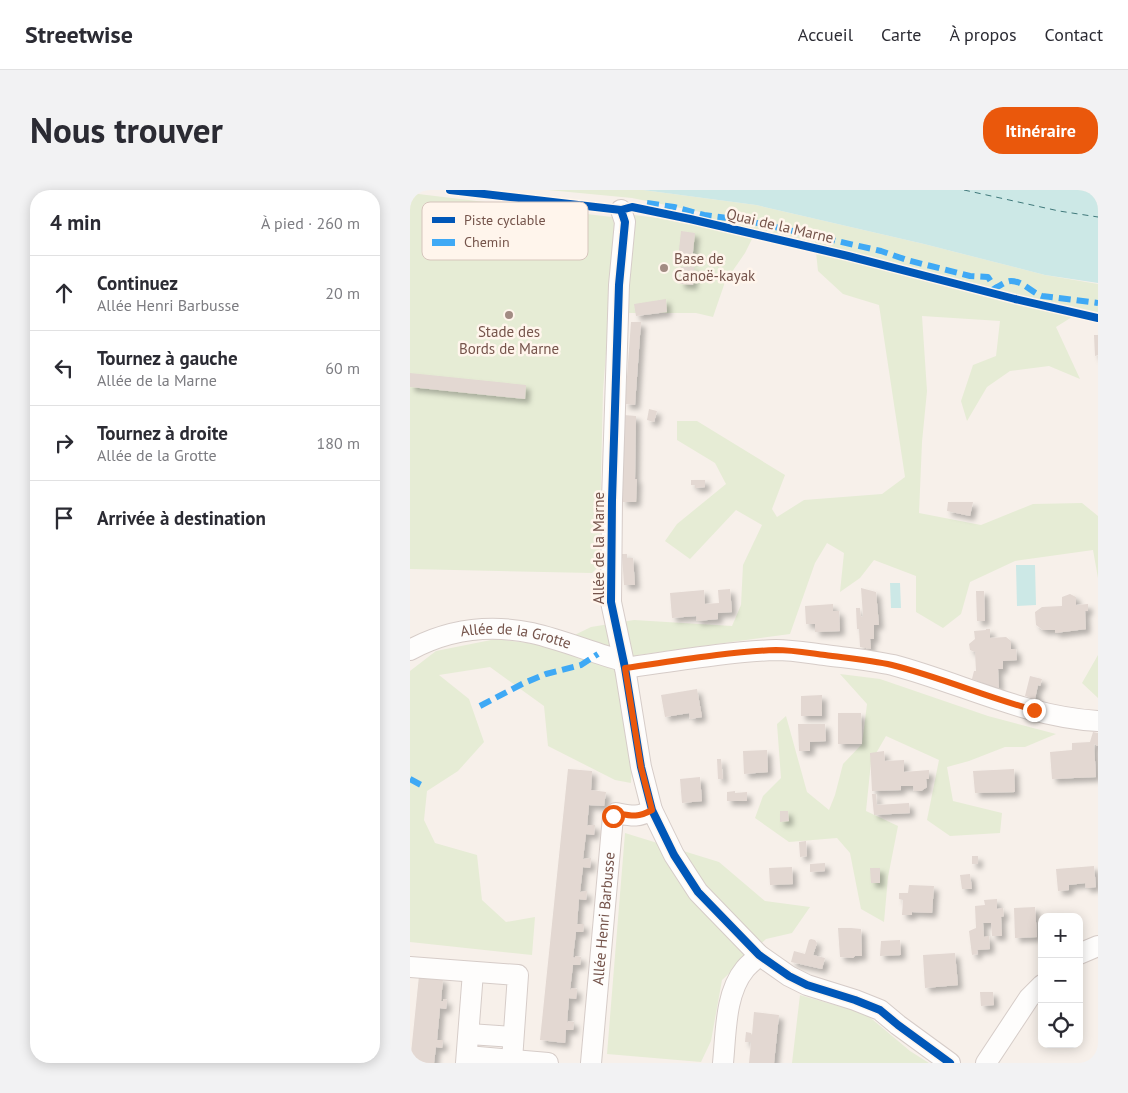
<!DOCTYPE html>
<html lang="fr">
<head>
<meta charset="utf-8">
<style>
	body { margin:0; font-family:"PT Sans",sans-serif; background:#f2f2f3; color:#2b2b33 }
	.controls { position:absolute; right:15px; bottom:15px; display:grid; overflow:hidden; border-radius:10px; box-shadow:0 2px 12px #0003 }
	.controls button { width:45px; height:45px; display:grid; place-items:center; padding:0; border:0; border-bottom:1px solid #e1e1e2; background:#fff; color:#2b2b33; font:25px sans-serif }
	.stop { position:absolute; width:15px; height:15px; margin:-11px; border:4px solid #ea580c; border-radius:50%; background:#fff }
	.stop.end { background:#ea580c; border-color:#fff; box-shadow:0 1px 5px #0008 }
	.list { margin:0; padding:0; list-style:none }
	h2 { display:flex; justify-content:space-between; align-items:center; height:65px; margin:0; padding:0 20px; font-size:21px }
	h2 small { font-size:16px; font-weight:400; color:#7c7c81 }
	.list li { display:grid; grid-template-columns:32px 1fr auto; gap:15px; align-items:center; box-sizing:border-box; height:75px; padding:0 20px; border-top:1px solid #e1e1e2 }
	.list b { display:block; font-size:19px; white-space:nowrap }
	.list p { margin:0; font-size:16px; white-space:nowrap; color:#7c7c81 }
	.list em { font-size:16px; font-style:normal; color:#7c7c81 }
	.icon { flex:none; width:28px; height:28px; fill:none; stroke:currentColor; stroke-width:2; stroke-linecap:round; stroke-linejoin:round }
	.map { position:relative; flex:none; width:688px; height:873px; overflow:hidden; border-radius:20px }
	header { display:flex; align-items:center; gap:30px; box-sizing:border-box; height:70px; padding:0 25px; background:#fff; border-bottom:1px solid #e1e1e2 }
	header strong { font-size:24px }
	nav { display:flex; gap:28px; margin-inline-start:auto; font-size:18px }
	.intro { display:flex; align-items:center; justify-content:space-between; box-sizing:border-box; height:120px; padding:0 30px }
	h1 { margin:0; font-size:35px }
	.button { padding:12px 22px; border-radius:20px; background:#ea580c; color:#fff; font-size:18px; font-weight:700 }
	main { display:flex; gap:30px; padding:0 30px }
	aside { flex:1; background:#fff; border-radius:20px; box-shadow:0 2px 12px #0003 }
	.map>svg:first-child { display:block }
</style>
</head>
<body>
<header>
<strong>Streetwise</strong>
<nav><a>Accueil</a><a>Carte</a><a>À propos</a><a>Contact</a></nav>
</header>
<div class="intro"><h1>Nous trouver</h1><a class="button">Itinéraire</a></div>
<main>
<aside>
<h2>4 min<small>À pied · 260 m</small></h2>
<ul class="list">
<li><svg class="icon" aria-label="ahead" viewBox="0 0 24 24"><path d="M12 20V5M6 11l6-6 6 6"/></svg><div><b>Continuez</b><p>Allée Henri Barbusse</p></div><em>20 m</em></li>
<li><svg class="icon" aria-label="left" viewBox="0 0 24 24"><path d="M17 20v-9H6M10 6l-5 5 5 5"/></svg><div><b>Tournez à gauche</b><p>Allée de la Marne</p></div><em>60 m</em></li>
<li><svg class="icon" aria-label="right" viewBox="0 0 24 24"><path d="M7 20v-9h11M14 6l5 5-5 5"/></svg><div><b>Tournez à droite</b><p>Allée de la Grotte</p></div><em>180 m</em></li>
<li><svg class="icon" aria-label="arrive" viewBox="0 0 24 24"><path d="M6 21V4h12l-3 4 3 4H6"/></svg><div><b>Arrivée à destination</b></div></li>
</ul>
</aside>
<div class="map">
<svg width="688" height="873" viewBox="0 0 688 873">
	<defs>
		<filter id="shadow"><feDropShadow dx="4.5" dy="4.5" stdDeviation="2.5" flood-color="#0004"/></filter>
	</defs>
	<rect width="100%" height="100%" fill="#f7f0ea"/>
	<path fill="#e6ecd5" d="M138,0H233L346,15L514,54L635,85L688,94V122H670L646,137L670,189L639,176L600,181L577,197L557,231L551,211L563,175L586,166L590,131L512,126L517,201L512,252L509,323L571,335L623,314L672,313L688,326V388L683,360L605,371L560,392L551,424L533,438L506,422V386L464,370L450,388L430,402L434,363L417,353L405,373L380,444L228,465L221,593L205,590L138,556L134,516L80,477L29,485L59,509L74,552L48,581L17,601L14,630L25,653L67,665L72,710L96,732L125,727L122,765L0,752V481L26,461L86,449L142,456L181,437L224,430L322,436L331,415L333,375L352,335L326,320L280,369L255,351L267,334L316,294L305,273L267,250V231H287L375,285L362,319L367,327L394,310L472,304L495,287L469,115L433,104L408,81L405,52L347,39L335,63L315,92L303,127L286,123H217L224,25L289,33L290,22L222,8Z
		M0,3L202,27L205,36V48L193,201L189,376L182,383L0,379Z
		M688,465V508L672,493Z
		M430,484L470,489L578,526L646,544L615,557H595L559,571L537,577L543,611L592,623L590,643L540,646L517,630L529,570L476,546L461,572L456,621L488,636L478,687L474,732L451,719L440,663L427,648L379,652L345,628L353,606L371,588L367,534L376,526L397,602L419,620L425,605L433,574L452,554L457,514Z
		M215,643L309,672L355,711L400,717L382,743L356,749L312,790L301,851L291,872L197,864Z
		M390,805L456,824L500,861L519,873H382Z"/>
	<path fill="#cce8e6" d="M233,0H688V93L635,85L514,54L346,15Z
		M606,375H625L626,415L607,416Z
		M480,393H490L491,418H481Z"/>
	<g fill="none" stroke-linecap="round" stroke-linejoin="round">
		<path stroke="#3f787a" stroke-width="1" stroke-dasharray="6 5" stroke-linecap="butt" d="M554,0L649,21L688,27"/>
	</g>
	<path fill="#e3d8d2" filter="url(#shadow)" d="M271,41L285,43L282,71L268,69Z
		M271,77H284L283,95L270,94Z
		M256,109L257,122L226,126L224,114Z
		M221,132H231L225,215L215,214Z
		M684,145H688V165L685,166Z
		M0,183L116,195L115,209L0,197Z
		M239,219L247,221L244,232L237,230Z
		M214,225L226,226L225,289H227L226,312H212Z
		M281,290H295V297L285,298V295H281Z
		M538,312H563L560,326L537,321Z
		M212,364H217V368H223L225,395H214Z
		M451,398L466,402L469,435H464V449H460L461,459L450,457L449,439H447L446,418H450L451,427L453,426Z
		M320,399L322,422L308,423V429L287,431L286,426L262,428L260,403L294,400L295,414L309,413L308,400Z
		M566,401H574L575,431H567Z
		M660,404L666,407V415L678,414V421H675L676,439L645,443V440H633L626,435L625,422L632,417L652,416V407Z
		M423,414V421H429L430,441L405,442V434H396L395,416Z
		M576,439H580V448L596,447L601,451V459H606L607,470L593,471V479H588L589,498L562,489L564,481H566L565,462L560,460L559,454L565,449L564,441L576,440Z
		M620,486L632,489L630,496L628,495L625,509L615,506Z
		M287,499L292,527L280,529L279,523L255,527L251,505Z
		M412,505V526H391V506Z
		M428,523H451L452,554H428Z
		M388,534H415L416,551L400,552V561H389Z
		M683,542L688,543V556L684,554L686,587L642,589L640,562L662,560V553L680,552Z
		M357,560L358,582L334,584L333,561Z
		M474,561L475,571L494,570V582L519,580V589H516L517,597L511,601H504L503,596H491V600L462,601L460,563Z
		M307,569H311L313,589H308Z
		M158,579L182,581L181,600L196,602L194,616L179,615L177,636L178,635H185L184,645L176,644L173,669L181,668L180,678L173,677L170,702L177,701L176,710L169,709L167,734H174L173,742H166L163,767L165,768V766L171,767L170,775H163L160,800L162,798L167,799L166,809L159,808L157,833L158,831L164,832L163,840H156L155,853L130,850Z
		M604,579L605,602L565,603L563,581Z
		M290,587L292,611L272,613L270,589Z
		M325,601V603L337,602V611H317V602Z
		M462,604H466L467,615L499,613L500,623L464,625Z
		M370,621H378L379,631L370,632Z
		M396,651L397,666L390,667L389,652Z
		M562,666H568V674H562Z
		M415,673V681L400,682V674Z
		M684,676L686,697L676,698L675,693L659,695V700L648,701L646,679Z
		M382,677L383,694L360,695L359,678Z
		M460,678H470V693H461Z
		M560,684L562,699H552L550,685Z
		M499,695L524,696L522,723L502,722V725H492L493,710L489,709V703H498Z
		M587,709V719L593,718L594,726L591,727L592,746H582L581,733H573L574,747L579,746L580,759L567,760L568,764L562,765L559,741L566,738L565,716L575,715L574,710Z
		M625,717L627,747L605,748L604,718Z
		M428,738H441L451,739L452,766H445L443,768L430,767Z
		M401,749L405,750L407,753L403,765L415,768L412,779L381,772L384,761L395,764L399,750Z
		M490,750L491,765L470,766L471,751Z
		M545,763L548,795L515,798L513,765Z
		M9,786L33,789L31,811H33V809L37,810L36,819L30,818L27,850H33L32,858L26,857L24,873H0Z
		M570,802H583L584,815L571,816Z
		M344,822L369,825L364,873H339L341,852H335L336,842L341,843L342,845Z"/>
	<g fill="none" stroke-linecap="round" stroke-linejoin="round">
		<defs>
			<g id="minor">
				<path d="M211,20L215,32L209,95L202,310L201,412L215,478L231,577L242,620L264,665L288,702L349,765L379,786L397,795L445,810L470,820L488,835L540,873"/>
				<path id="s1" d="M0,460C39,439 79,434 122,443C153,450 183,463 213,471"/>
				<path d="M215,478C265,471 315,462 366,460C382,460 399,463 415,465C438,468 461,470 483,475C551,493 616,527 688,531"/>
				<path d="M669,764L688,756"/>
				<path d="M0,777L108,785L102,870"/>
				<path d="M59,844L103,847"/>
				<path d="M57,866L138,873"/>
				<path d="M56,873L63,782"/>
				<path id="s2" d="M181,873L203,626L206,623C222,626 227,628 242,620"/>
				<path d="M313,873C316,843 315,803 335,779C339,774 345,770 349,765"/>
				<path d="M576,873L619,808L632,795"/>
			</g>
		</defs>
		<use href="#minor" stroke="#d6ccc8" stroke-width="22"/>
		<use href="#minor" stroke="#fefdfc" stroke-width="20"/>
		<path stroke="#3fa9f5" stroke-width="6" stroke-dasharray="12 6" stroke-linecap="butt" d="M237,13L264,17L294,25L334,30L471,61L497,70L560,86L578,87L585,98C590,96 596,91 601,91C613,91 622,103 632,106L688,113
			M70,516L114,493L136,484L171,475L188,464
			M0,589L11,595"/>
		<defs>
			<path id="cycleway" d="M40,0L211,20L222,17L280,29L438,66L605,109L688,128
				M211,20L215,32L209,95L202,310L201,412L215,478L231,577L242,620L264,665L288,702L349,765L379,786L397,795L445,810L470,820L488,835L540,873"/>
		</defs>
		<use href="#cycleway" stroke="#fff5ec" stroke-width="11"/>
		<use href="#cycleway" stroke="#0057b8" stroke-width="8"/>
	</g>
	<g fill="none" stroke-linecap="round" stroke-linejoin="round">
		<path stroke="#ea580c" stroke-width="6" d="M203,626L206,623C222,626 227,628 242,620L231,577L215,478C265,471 315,462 366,460C382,460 399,463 415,465C437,468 460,470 482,475C530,487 576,507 624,520"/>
	</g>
	<g fill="#a28b83" stroke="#fff5ec" stroke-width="2">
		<circle cx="254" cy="78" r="5"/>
		<circle cx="99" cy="125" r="5"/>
	</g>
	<g text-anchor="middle" stroke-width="5" stroke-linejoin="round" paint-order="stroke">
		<g font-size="15" fill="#75544b" stroke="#fff5ec">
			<text transform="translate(370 36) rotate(13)" y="5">Quai de la Marne</text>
			<text transform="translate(189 358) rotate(-90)" y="5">Allée de la Marne</text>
			<text dy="5" stroke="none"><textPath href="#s1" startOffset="110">Allée de la Grotte</textPath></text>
			<text dy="5" stroke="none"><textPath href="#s2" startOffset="145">Allée Henri Barbusse</textPath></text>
		</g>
		<g font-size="15" fill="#75544b" stroke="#fff5ec" text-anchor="start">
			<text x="264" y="74">Base de<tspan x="264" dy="17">Canoë-kayak</tspan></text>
			<text x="99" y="147" text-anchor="middle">Stade des<tspan x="99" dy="17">Bords de Marne</tspan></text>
		</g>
	</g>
	<rect x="12" y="12" width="166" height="58" rx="8" fill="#fff5ec" stroke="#d6c5bc" stroke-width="1"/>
	<rect x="22" y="27" width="23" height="6" fill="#0057b8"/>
	<rect x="22" y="49" width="23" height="7" fill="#3fa9f5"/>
	<g font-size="14" fill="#75544b">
		<text x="54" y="35">Piste cyclable</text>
		<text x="54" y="57">Chemin</text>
	</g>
</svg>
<div class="controls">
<button>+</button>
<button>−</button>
<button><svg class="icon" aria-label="locate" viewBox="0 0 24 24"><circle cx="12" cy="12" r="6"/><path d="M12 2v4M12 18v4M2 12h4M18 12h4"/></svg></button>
</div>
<div class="stop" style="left:203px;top:626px"></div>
<div class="stop end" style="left:624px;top:520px"></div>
</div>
</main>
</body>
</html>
